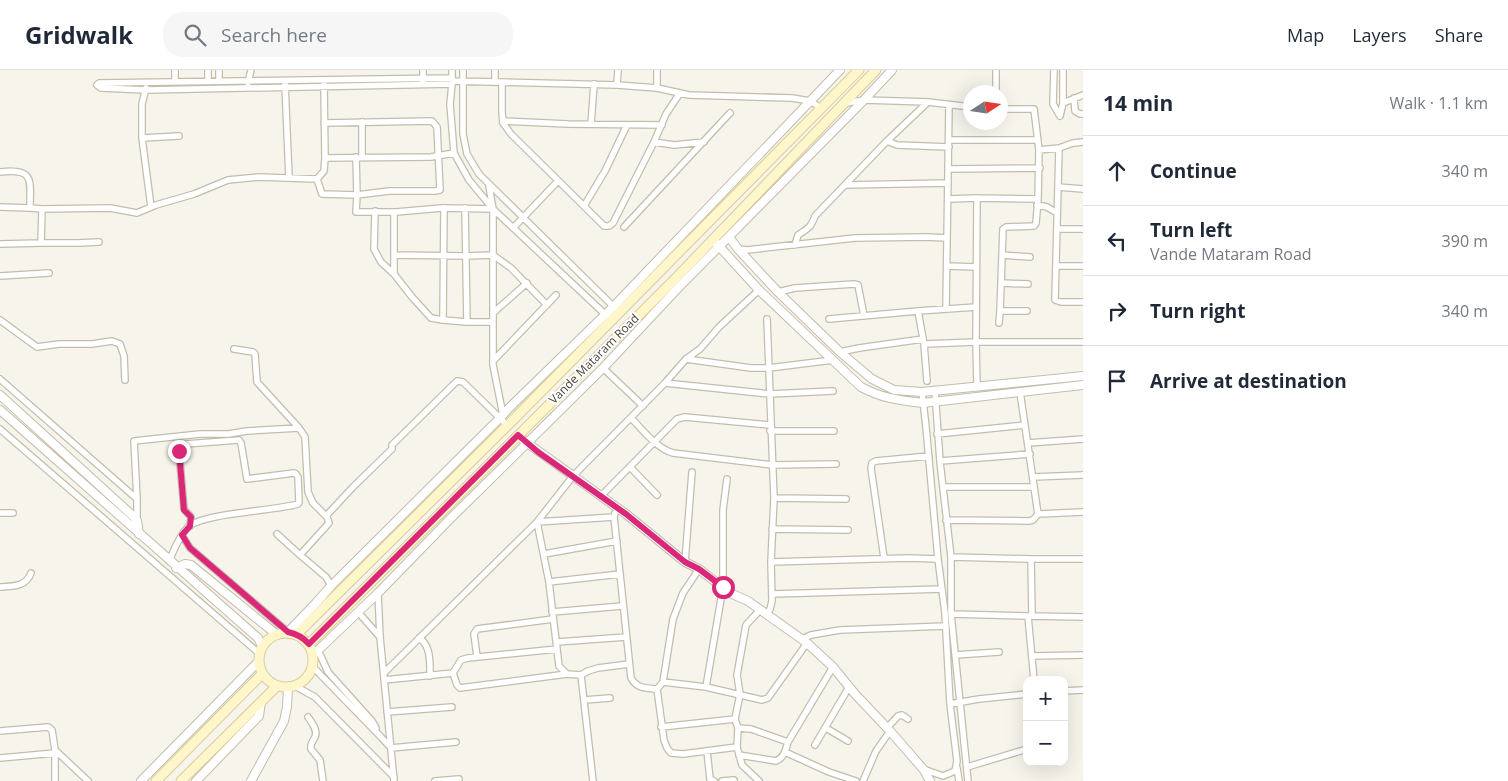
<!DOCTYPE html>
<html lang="en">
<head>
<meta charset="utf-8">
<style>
	body { margin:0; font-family:"Open Sans",sans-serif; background:#f6f6f7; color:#1f2937 }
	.controls { position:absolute; right:15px; bottom:15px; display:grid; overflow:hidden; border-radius:10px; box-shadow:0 5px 20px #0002 }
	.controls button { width:45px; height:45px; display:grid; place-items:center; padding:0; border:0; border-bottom:1px solid #e0e1e3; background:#fff; color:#1f2937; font:25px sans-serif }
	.compass { position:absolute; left:963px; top:15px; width:45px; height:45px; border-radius:50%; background:#fff; box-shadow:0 5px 20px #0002; rotate:78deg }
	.stop { position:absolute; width:15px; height:15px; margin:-11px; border:4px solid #db2777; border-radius:50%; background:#fff }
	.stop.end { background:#db2777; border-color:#fff; box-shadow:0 1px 5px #0008 }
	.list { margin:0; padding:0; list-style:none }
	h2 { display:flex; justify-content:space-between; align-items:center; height:65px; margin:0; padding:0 20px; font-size:21px }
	h2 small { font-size:16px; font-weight:400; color:#747a83 }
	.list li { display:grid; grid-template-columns:32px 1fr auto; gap:15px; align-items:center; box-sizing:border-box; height:70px; padding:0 20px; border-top:1px solid #e0e1e3 }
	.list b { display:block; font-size:19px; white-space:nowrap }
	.list p { margin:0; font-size:16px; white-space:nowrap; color:#747a83 }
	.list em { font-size:16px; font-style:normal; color:#747a83 }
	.icon { flex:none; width:28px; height:28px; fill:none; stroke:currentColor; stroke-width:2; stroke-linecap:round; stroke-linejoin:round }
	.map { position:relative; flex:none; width:1083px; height:711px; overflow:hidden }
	header { display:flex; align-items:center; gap:30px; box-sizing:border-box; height:70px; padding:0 25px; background:#fff; border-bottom:1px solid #e0e1e3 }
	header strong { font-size:24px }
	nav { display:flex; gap:28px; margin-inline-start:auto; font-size:18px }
	.search { width:350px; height:45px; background:#f6f6f7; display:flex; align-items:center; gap:12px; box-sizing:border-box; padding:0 18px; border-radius:20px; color:#747a83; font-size:19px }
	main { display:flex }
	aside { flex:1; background:#fff }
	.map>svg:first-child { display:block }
</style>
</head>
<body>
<header>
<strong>Gridwalk</strong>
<div class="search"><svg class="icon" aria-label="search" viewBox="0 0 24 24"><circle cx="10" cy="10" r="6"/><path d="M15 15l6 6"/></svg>Search here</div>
<nav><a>Map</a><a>Layers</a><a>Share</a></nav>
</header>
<main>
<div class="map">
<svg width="1083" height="711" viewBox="0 0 1083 711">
	<rect width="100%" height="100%" fill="#f6f4eb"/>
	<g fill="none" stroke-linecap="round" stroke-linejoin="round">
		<defs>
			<path id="minor" d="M175,0V12
				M208,0V12
				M219,0V12
				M423,0V11
				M452,0V8L454,11L452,14L450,34L454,83L469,110L493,139L608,247
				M463,0V64L467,84L479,104L616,239
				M495,0V12
				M996,0V22
				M1054,0L1053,34L1060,46L1063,33V0
				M452,8L99,13L97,15L101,18L146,20L452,14
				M454,11L617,15L657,18L689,25L792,28L810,31L821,38
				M502,12V42L503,53L511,64L599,151L604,156H609L613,153L654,72L666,44L680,23
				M248,13L251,0
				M285,14L289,108
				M324,15L325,88
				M617,15L618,0
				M146,18L142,34V68L151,137
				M657,18V0
				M1074,28L1075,41L1080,44H1083
				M846,33L864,30L928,32L971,37
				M1063,33L1083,25
				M503,51L568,54L662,55
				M362,52V87
				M324,53L432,51L437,57L440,120L435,121H389L357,125L356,87
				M591,54L594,14
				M142,68L179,66
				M949,70H1038
				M887,71L897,75L949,77
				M654,72L674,75L704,72
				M1059,78L1055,230L1061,232H1083
				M1039,80L1059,78L1073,73L1083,72
				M949,99L1040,98
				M0,102C35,98 30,110 30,138L42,139L41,173L0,174
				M317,109L324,101L325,88L431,87L454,83
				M845,115L948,113
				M489,116L493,139V295L503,345
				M1058,117L1083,119
				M948,129L977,128
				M1037,135L1047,137L1057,143
				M584,136L605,101L627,55
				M0,137L30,138
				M444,138L443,250L467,252
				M465,138L467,252H493
				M42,139L110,138L137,143L156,135L194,124L228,110L258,107L317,109L322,124L357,125L356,142H396L442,138L493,139
				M375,141L374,179L381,192L394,204
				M394,142V185L466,186L493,185L511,198L547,235
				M624,157L730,43
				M513,158L558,111
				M1057,159H1083
				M41,173H78L99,172
				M795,175L798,165C809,158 811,157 815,146L887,71L928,32
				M738,179L747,180L855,168L926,167L947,168
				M394,185V204L412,227L431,248L443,250
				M1002,185L1030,187
				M947,196L976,197
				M1056,196H1083
				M0,206L49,203
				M1001,213L1028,214
				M778,222L795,218L854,214L858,215L864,246
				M946,238L949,35
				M1027,241H1000L1003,159L1006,157L1034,156L1036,153L1038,129
				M493,243L527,213
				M829,249L918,241
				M0,250L37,277L59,274H92L112,271L120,274L124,286L125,310
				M999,253L1000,241
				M924,274L918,241L976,237
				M234,279L253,282L255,284L257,312L299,358L305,367L308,422L313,433L327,447L329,453L300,485L326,507L331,516
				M840,282L859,278L923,269
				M686,289L751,298H769L833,290
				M493,291L556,225
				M603,298L643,336
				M0,309L137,429
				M927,311L924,274L976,272L977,128L1038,129L1039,80L1034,39H1001
				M665,313L770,324L833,321
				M977,316L976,272H1083
				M935,321L940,392L951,487V544L968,711
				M922,322L926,357L938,489L945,543L950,634L957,691L955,701L943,706L926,700H924
				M631,348C643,360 656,378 673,383L772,395L836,394
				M0,359L260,584
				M770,361H834
				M937,364L1025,355
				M1028,373L1083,369
				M940,391L1030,384
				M630,397L657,425
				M1033,407L1083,405
				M943,417H1034
				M601,426L677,349L685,347L770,355
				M774,428L846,429
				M0,443H13
				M615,443L614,447L631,608C637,619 646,618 657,619L663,612
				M1038,444L1083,442
				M326,446L353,417L392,379V375L457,311L463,312L507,355
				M137,450V429L134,371L200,364H228L247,361L299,358
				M946,450L1029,451L1033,450L1038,444L1020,322
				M772,459L848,460
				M277,464L300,485
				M182,465L190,478L288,562
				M544,484L617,471
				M951,487L1031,489H1083
				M884,488L871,398L872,393L876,391L929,386
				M1031,489L1032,546
				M169,491C174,480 179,466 188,457C203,443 274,441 298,434L299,432L298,407L296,404L294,403L247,409L241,373L239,370L186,374L180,378L179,381L184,439L191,447L190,456
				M685,492L692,402
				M771,492L908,488L938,489
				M699,499L683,523L673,549L663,612L706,617L762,630L768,628L807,573
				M549,512L620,504
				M0,517C13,516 26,517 31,503
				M378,523L380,567L394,711
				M772,524L942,519
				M358,542L380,567
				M552,542L622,536
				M951,544L1028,546
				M767,545L770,539L772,531L771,492L774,428L767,249
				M419,568C431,575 430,593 430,606
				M802,569L811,565L840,560L946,556
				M557,572L626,567
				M318,580L328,602L372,651L376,658
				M955,585L999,582
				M1032,586L1083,585
				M477,587L474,564L477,559L553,549
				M629,594L598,598L588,601L581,605L567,604L559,596L549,512L537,452L573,406L665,313L686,289L700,279L719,257L759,220
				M313,597L381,667L391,678
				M384,603L537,452L614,447
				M453,603L457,615L460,618L567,604
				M581,605L593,711
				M384,610L453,603L461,590L468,588L557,579
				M1034,610L1028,546L1083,547
				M295,616L315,627L394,707
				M706,617L723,517V440L727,409
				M657,619L664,670L667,678L671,683L683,684L737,677
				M1064,621L1083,620
				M584,630L610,628
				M950,634L979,629L1027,624
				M387,642L452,637
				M308,647C312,653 318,660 315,667C312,673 310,673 311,679L320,690L323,711
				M661,657L735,649
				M738,658L751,659L788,672
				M826,658L848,671
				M887,658L898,646L902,645L908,649
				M0,661L48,657L52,660L55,680V711
				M815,675L849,617
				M391,678L456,672
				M55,680L88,711
				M707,681L710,709L714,711
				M785,682L829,702L856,711
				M739,685L776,691C784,688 786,679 788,672L833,597
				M0,688L55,683
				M967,697L1027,679
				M957,698L959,711
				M435,711L459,709
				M722,711L734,710
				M759,711L742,695L737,677L738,658L735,649L740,624L737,605L746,555L760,540
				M863,711L876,681L890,661"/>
			<path id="tertiary" d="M729,167L738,179L778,222L840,282L872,309L894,320L922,322L1083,306
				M716,173L759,220L861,317C884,329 898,330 923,333L1083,315
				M0,325L134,447L137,451L139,464
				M0,340L258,568L262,576
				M523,370L626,444L685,492L699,499L730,523L748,531L807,573L833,597L855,624L890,661L924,700L930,711
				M176,498L185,494L191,495L276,564
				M288,562L316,533L331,516L500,348L508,339L614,236L840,0
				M313,585L378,523L449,450L603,298L678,218L864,30L892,0
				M141,711L258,592
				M196,711L259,646L261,632
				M251,711L284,651L287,637L288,618"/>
			<path id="secondary" d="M259 590a27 27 0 1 1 54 0a27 27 0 1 1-54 0Z
				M297,564L515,348L859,0
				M309,574L675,209L876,0
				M156,711L262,604
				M181,711L277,616"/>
		</defs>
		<use href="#minor" stroke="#c3bdac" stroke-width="8"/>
		<use href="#tertiary" stroke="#c3bdac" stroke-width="10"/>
		<use href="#secondary" stroke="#dacc98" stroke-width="11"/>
		<use href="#minor" stroke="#fff" stroke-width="5.5"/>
		<use href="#tertiary" stroke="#fff" stroke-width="8"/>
		<use href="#secondary" stroke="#fff6cc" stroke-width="9"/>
	</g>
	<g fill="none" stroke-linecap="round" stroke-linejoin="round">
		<path stroke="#db2777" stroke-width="6" d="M179,381L184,440L191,447L190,456L182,465L190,478L288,562C297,564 303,567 309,574L518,365L538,382L626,444L685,492L699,499L723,517"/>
	</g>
	<g text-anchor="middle" stroke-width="4" stroke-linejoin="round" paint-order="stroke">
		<g font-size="12" fill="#4c4538" stroke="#fff">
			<text transform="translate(594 289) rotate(-45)" y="4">Vande Mataram Road</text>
		</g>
	</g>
</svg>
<div class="controls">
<button>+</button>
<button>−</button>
</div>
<svg class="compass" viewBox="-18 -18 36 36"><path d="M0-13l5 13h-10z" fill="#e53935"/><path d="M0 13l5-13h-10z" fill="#747a83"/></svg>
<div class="stop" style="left:723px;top:517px"></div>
<div class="stop end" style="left:179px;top:381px"></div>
</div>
<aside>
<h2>14 min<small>Walk · 1.1 km</small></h2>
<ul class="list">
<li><svg class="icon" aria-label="ahead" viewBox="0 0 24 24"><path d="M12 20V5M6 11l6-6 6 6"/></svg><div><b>Continue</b></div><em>340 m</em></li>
<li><svg class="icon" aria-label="left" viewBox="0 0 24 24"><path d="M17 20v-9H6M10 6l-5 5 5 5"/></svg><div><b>Turn left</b><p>Vande Mataram Road</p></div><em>390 m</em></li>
<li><svg class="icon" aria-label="right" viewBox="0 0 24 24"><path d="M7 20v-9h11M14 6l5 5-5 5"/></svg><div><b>Turn right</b></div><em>340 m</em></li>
<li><svg class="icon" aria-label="arrive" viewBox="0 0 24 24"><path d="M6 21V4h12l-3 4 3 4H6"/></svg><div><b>Arrive at destination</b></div></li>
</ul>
</aside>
</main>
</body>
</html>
